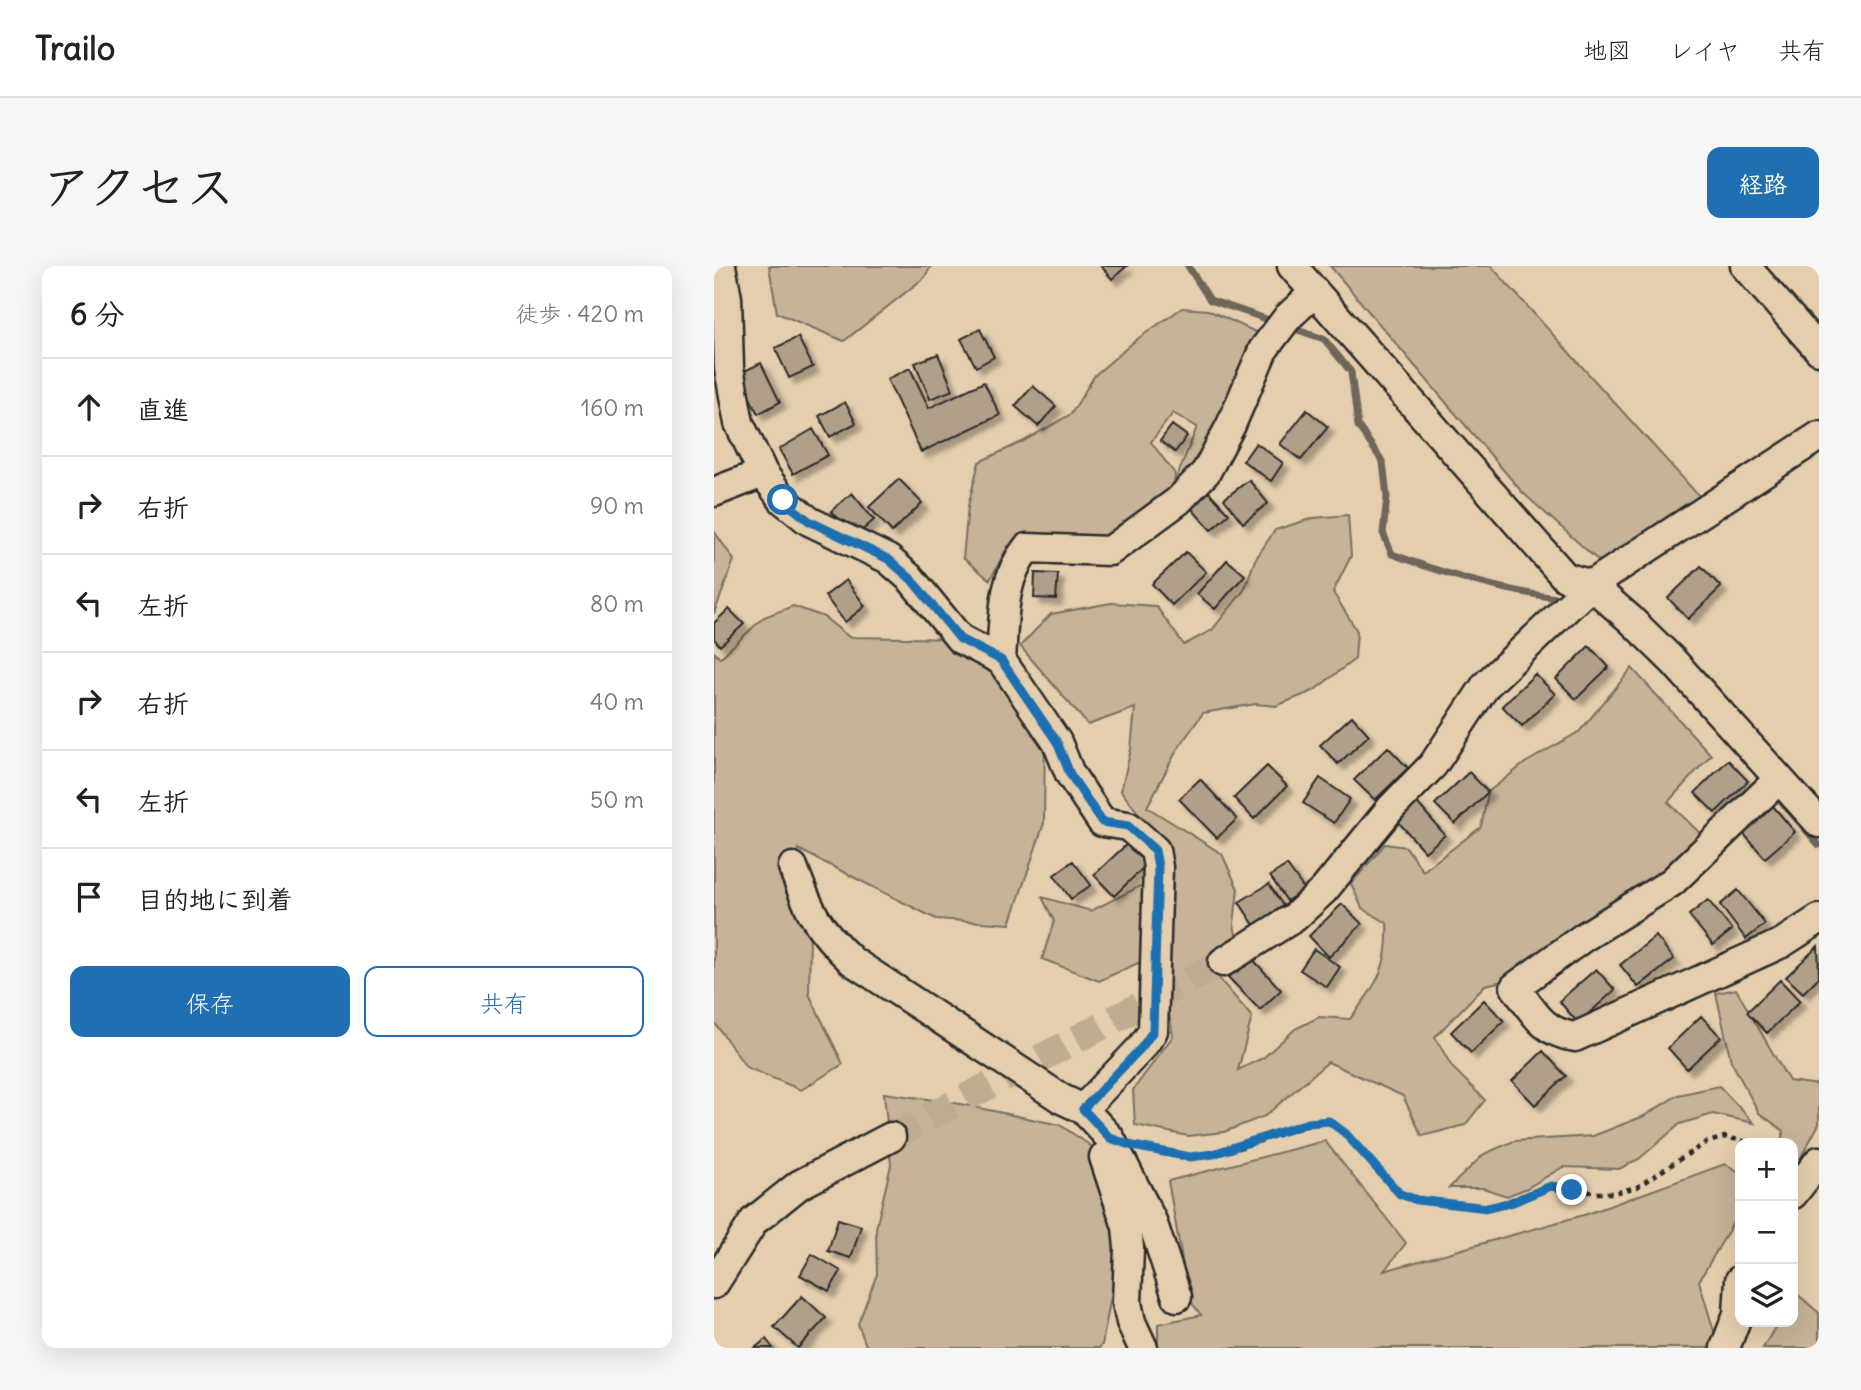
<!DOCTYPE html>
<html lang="ja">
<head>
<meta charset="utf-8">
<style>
	body { margin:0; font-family:Delius,"Klee One",sans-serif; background:#f6f6f6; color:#222 }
	.controls { position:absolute; right:21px; bottom:21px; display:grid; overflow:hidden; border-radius:14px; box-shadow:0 7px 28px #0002 }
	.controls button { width:63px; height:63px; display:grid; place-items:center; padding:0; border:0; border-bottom:2px solid #e0e0e0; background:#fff; color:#222; font:35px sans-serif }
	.stop { position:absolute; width:21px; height:21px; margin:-16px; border:5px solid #1f6fb2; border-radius:50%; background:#fff }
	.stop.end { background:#1f6fb2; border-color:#fff; box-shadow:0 2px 7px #0008 }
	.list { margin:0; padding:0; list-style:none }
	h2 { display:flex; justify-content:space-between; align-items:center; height:91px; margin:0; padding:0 28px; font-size:30px }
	h2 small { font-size:23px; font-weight:400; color:#767676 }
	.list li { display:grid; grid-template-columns:46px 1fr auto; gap:21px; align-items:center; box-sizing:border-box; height:98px; padding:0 28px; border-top:2px solid #e0e0e0 }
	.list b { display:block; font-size:26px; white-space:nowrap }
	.list em { font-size:23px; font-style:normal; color:#767676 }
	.actions { display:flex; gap:14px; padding:21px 28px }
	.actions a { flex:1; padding:16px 0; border:2px solid #1f6fb2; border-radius:14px; text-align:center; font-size:24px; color:#1f6fb2 }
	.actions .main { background:#1f6fb2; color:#fff }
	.icon { flex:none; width:38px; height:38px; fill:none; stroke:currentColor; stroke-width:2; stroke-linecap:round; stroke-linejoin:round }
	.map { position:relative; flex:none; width:1105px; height:1082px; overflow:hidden; border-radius:14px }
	header { display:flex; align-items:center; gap:42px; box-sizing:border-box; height:98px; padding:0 35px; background:#fff; border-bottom:2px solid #e0e0e0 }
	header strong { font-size:33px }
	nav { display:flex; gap:38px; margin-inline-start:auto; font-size:24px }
	.intro { display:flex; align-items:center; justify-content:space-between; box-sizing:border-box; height:168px; padding:0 42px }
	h1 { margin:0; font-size:49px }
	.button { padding:18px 32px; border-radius:14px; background:#1f6fb2; color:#fff; font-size:24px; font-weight:700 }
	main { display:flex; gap:42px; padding:0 42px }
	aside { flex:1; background:#fff; border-radius:14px; box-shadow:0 7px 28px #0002 }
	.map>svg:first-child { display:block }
</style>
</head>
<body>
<header>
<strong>Trailo</strong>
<nav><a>地図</a><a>レイヤ</a><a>共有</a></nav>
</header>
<div class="intro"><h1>アクセス</h1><a class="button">経路</a></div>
<main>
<aside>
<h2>6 分<small>徒歩 · 420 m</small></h2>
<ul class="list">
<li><svg class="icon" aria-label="ahead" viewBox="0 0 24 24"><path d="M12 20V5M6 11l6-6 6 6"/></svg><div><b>直進</b></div><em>160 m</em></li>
<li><svg class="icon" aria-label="right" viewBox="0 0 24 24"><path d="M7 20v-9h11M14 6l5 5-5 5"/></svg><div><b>右折</b></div><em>90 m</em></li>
<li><svg class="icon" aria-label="left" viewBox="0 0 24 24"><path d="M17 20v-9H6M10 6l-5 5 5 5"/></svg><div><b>左折</b></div><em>80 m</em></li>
<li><svg class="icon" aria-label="right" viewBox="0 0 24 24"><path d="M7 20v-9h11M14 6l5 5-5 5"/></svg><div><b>右折</b></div><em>40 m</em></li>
<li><svg class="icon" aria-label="left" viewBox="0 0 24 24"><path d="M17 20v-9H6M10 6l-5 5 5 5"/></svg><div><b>左折</b></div><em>50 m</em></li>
<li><svg class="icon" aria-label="arrive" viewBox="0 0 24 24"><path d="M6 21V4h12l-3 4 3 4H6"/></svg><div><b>目的地に到着</b></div></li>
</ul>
<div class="actions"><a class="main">保存</a><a>共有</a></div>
</aside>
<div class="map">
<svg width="1105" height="1082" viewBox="0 0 1105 1082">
	<defs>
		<filter id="shadow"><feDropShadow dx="6" dy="6" stdDeviation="2" flood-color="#0004"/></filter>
	</defs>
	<rect width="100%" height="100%" fill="#e4cead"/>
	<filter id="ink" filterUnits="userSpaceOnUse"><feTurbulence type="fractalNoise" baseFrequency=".0143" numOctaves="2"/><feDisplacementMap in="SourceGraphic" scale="14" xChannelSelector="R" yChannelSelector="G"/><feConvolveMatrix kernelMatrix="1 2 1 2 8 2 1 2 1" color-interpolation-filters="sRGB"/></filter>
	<g filter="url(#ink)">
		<path fill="#c6b398" stroke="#786f62" stroke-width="2" fill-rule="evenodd" d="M55,0H217L211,11L130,75L63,47Z
			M616,0H777L985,230L888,298L808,226Z
			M468,42L494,44L544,67L486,204L388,276L321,271L294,280L276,314L249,292L254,240L265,196L308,176L357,148L381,109L422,74ZM459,147L483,161L460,218L461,208L437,176Z
			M634,249L637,290L619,326L643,365L641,393L599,425L562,440L542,438L489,447L463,484L433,541L508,588L524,623L520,658L525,685L503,710L538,751L524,804L549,792L581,763L605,751L636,753C663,717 675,703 673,657L648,642L637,618L671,578L692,581L709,605L767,561L774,526L811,497L866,465L918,402L997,489L954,536L998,579L943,626L900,633L925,637L818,709L771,719L721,771L738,801L771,834L751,859L708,870L689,830L614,796L551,850L510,866L474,870L421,859L419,824L459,770L444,688L385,715L328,693L340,655L328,631L377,645L452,607L444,572L407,525L417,483L421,442L374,459L306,380L337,348L397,337L442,340L470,379L498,364L530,324L541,294L561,264L599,252Z
			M0,265L20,294L0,348Z
			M79,340L110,351L135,371L246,373L331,459L330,557L296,658L222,653L84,583L96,669L95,728L129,798L87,824L32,801L0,756V386L6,392L50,351Z
			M1022,723L1075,815L1105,819V858L1079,906V877H1066L1070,865L1045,847L1017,795L1002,727Z
			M1005,820L1040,857L999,848L966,858L925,893L905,903L849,901L813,922L793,930L769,922H735L770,888L800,875L879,870L930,850L964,829Z
			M170,827L241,837L346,859L383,884L406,982L388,1079L385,1082H153L144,1058L163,1008L162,962L177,899Z
			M611,875L692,977L670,1005L873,948L1011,898L1026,906V945L985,1015L1005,1082H444V1058L487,1049L475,1033L454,915Z
			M1081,1026L1105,1047V1082H1049L1064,1056H1079V1030Z"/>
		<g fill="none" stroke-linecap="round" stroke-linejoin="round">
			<path stroke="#6e665a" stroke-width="7" d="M474,0L496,34L561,56
				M575,61L610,73L637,106L644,160L669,196L673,231L669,267L678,288C734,310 790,325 849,333
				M1064,532L1105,579"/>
		</g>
		<path fill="#b0a089" stroke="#2b2b2b" stroke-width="2" filter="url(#shadow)" d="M387,0H413L398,13Z
			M266,63L280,91L262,101L247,73Z
			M84,71L99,101L75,112L61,82Z
			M224,88L239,124L216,133L201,97Z
			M47,97L66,136L44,148L24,108Z
			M196,102L215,142L270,116L286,149L207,186L173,113Z
			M319,120L342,140L324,160L301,140Z
			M131,136L142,157L116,171L105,150Z
			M593,144L614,161L587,194L566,178Z
			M458,159L473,170L461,186L446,175Z
			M99,163L114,189L79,208L65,183Z
			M542,177L569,197L557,215L529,195Z
			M185,213L208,237L178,266L155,241Z
			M535,214L554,237L529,257L510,233Z
			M495,226L515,248L497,264L477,242Z
			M138,227L160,254L145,267L138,259L133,263L117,245Z
			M472,286L492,306L458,339L438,318Z
			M513,294L531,309L501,343L483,328Z
			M987,300L1007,321L974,353L954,332Z
			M321,307L344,308L342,333L320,332Z
			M132,314L151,340L131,356L111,330Z
			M15,343L30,358L6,380L0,373V357Z
			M875,380L895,401L862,433L842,413Z
			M821,408L841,428L808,460L788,440Z
			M638,450L655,469L624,498L606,479Z
			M674,481L694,502L661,534L640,514Z
			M1014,494L1034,515L1001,547L981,527Z
			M553,500L573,520L540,553L520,532Z
			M755,506L774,526L741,558L721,538Z
			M606,512L636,533L620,557L589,537Z
			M486,513L523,553L503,572L465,533Z
			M699,532L731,569L711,586L679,550Z
			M1059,540L1081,566L1051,592L1028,566Z
			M414,577L433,598L400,630L380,609Z
			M359,595L377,619L357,633L340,609Z
			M573,599L590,623L573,635L556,610Z
			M555,618L569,640L540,659L525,636Z
			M1024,624L1051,658L1032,673L1006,639Z
			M994,634L1018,664L999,679L975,649Z
			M628,638L648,658L615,691L595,670Z
			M942,670L960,693L924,721L906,699Z
			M1104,680L1105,711L1089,727L1072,711Z
			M600,683L626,701L613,721L586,704Z
			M534,688L567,724L546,744L512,709Z
			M882,703L901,724L864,757L845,735Z
			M1066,714L1086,735L1053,767L1033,746Z
			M770,734L790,755L757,787L737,766Z
			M987,750L1007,771L973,803L954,782Z
			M829,785L852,810L821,839L798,815Z
			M124,953L147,960L137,992L114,985Z
			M98,988L127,1005L115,1025L86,1009Z
			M88,1030L112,1052L84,1082L60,1061Z
			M52,1073L59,1082H41Z"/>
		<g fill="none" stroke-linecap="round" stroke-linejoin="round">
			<path stroke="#bfad93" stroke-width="28" stroke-dasharray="28 14" stroke-linecap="butt" d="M177,871L509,696"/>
			<defs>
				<path id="minor" d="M7,0L13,32L15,102L25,157L49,207L69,234L95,255L174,293L197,313L246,373L287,394L343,476L356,508L388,556L414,560L441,584L444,601L439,765L428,781L369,843
					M578,0L851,311L877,319L916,353L959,395L1105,557
					M1031,0L1105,84
					M0,226L49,207
					M287,394C290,355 287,314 313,282L396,285L464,235L492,206L517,159L549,84L574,51L601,26
					M1065,513L958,616L870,671L801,721C820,746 828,766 861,771L1068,677L1105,653
					M79,601C95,645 103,662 138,695L348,833L369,843L396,872L438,955L463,1031
					M509,696L581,651L610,624L677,542L719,499L772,419L877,319L1105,170
					M390,891L413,961L415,982L413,1037L417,1056L429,1082
					M1079,928L1105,895
					M0,1018L40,955L85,919L177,871
					M1011,1082L1024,1048L1026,1014"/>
			</defs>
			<use href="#minor" stroke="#2b2b2b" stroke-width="33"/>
			<path stroke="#2b2b2b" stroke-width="4.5" stroke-dasharray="5 5" stroke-linecap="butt" d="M426,881C443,885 462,892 479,891C526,888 569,861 615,855L631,867L686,928L703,935L774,942L837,920L882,927H900L923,921L991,877L1011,871L1038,877"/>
			<use href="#minor" stroke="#e4cead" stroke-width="28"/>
		</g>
	</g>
	<g fill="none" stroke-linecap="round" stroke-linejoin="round" filter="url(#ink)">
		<path stroke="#1f6fb2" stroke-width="9" d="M69,234L95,255L174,293L197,313L246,373L287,394L343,476L356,508L388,556L414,560L441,584L444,601L439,765L428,781L369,843L396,872L419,880L476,891L499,888L594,857L615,855L631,867L686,928L703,934L774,942L799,936L837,920L858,924"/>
	</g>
</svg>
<div class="controls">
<button>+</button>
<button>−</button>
<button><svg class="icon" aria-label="layers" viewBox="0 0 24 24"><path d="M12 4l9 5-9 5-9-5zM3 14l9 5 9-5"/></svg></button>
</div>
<div class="stop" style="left:69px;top:234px"></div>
<div class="stop end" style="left:858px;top:924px"></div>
</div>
</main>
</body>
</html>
